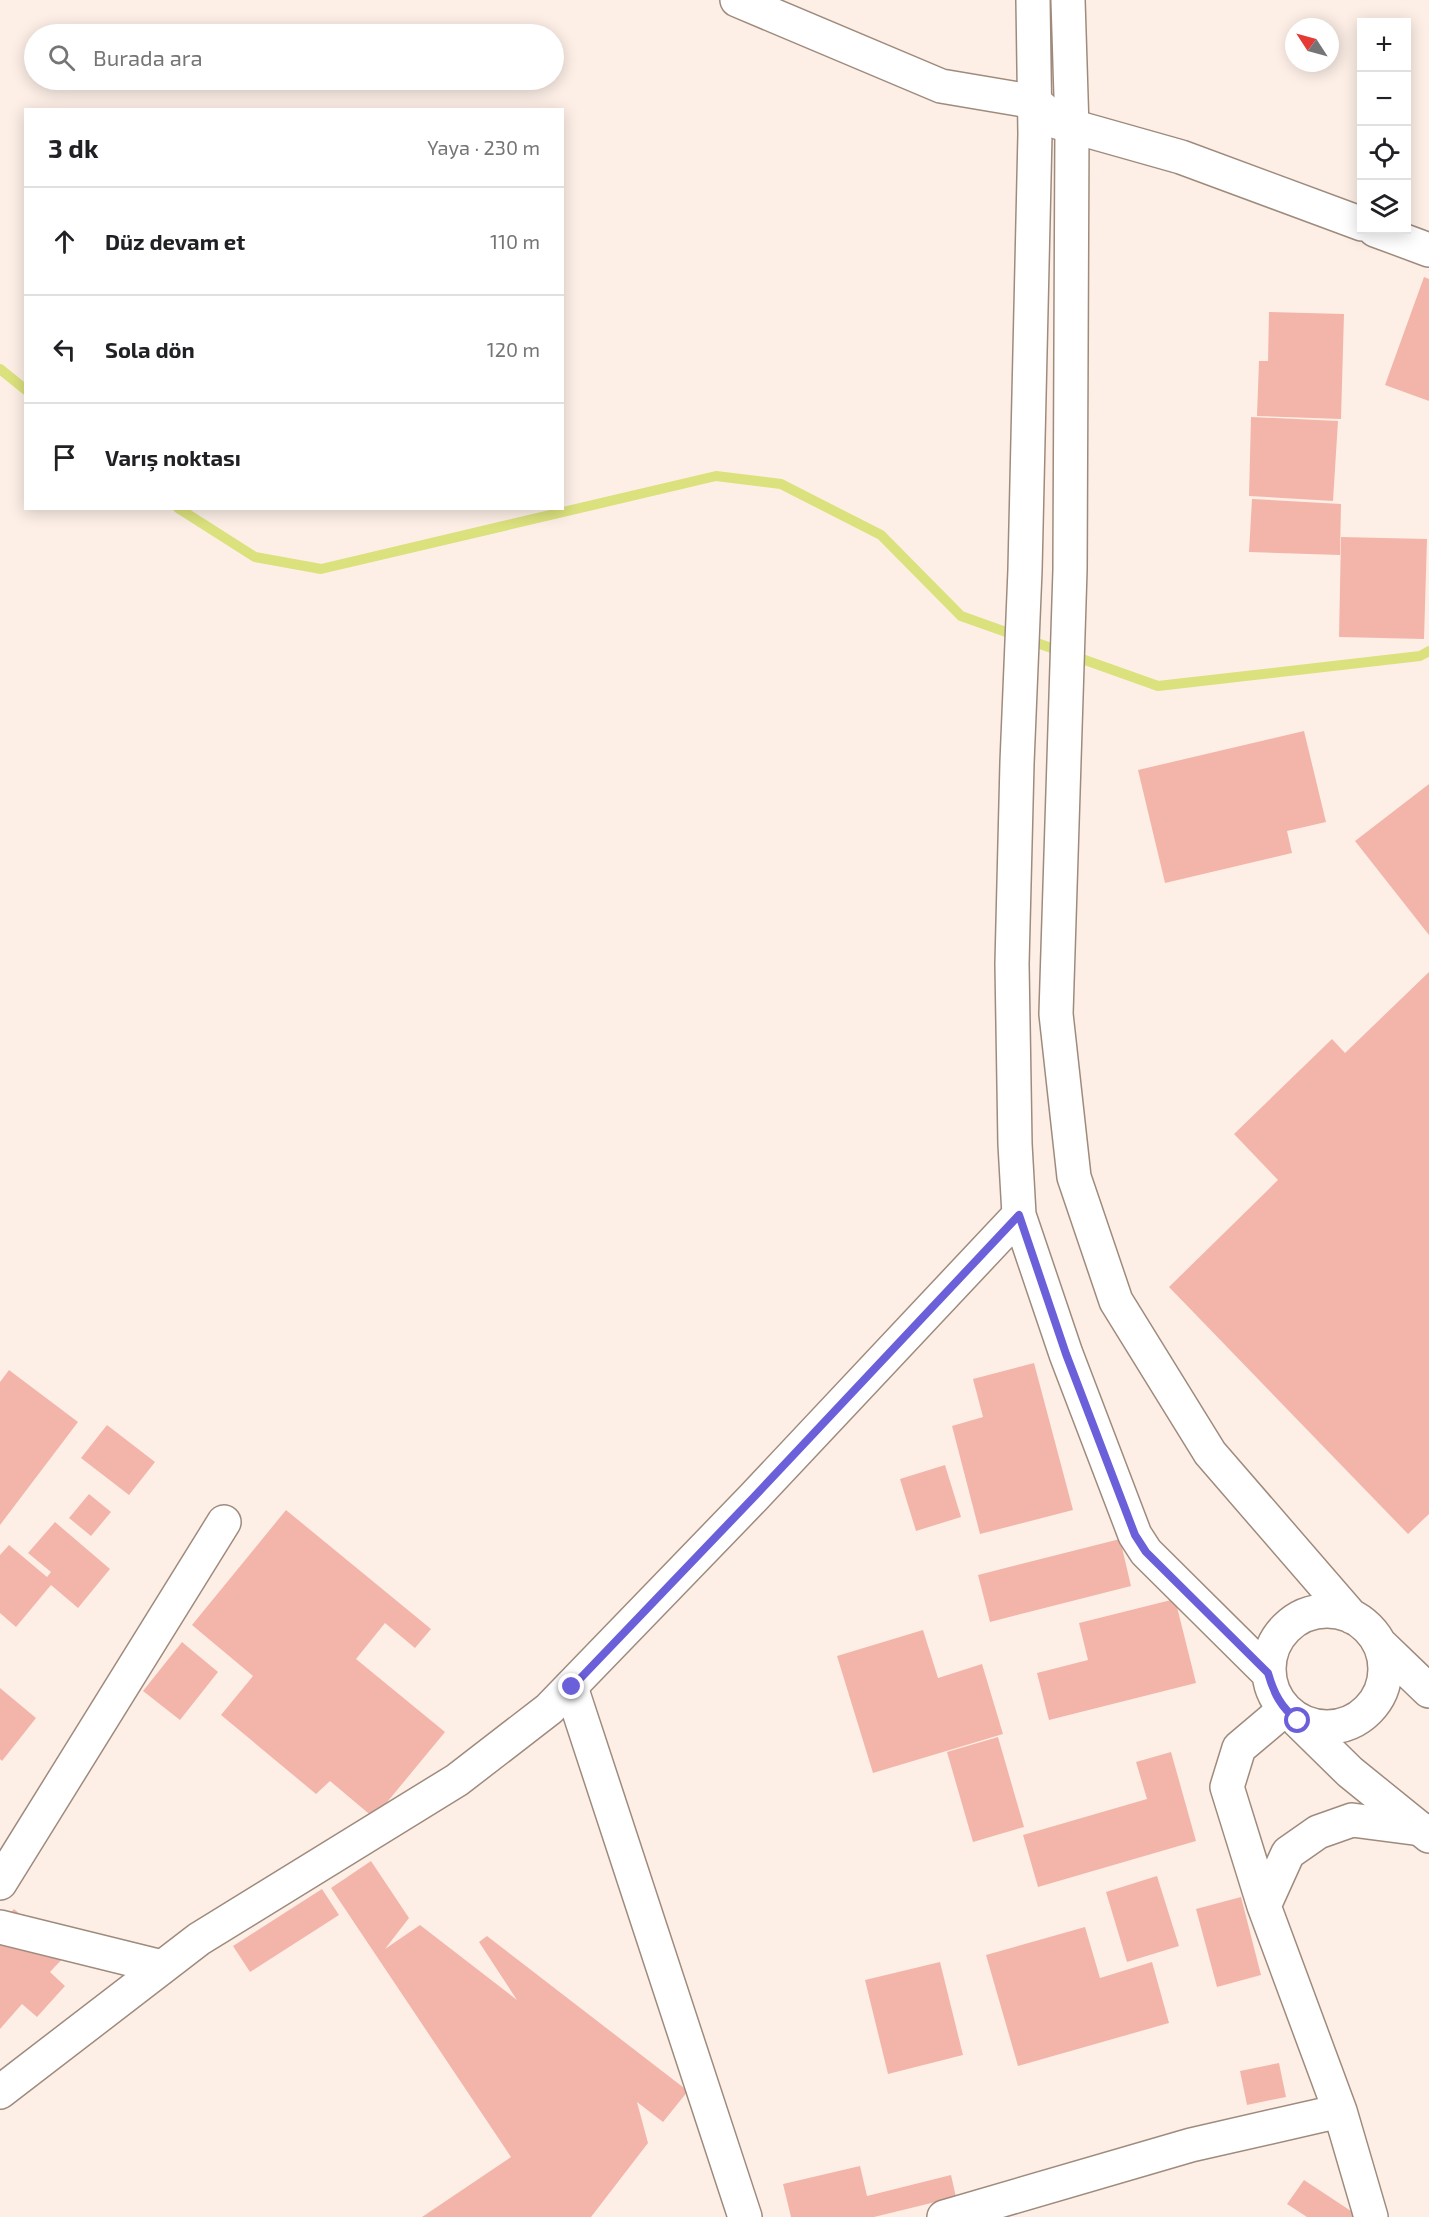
<!DOCTYPE html>
<html lang="tr">
<head>
<meta charset="utf-8">
<style>
	body { margin:0; font-family:"Exo 2",sans-serif; background:#f2f2f2; color:#202124 }
	.controls { position:absolute; right:18px; top:18px; display:grid; overflow:hidden; border-radius:0px; box-shadow:0 3px 15px #0003 }
	.controls button { width:54px; height:54px; display:grid; place-items:center; padding:0; border:0; border-bottom:2px solid #e0e0e0; background:#fff; color:#202124; font:30px sans-serif }
	.compass { position:absolute; left:1285px; top:18px; width:54px; height:54px; border-radius:50%; background:#fff; box-shadow:0 3px 15px #0003; rotate:306deg }
	.stop { position:absolute; width:18px; height:18px; margin:-14px; border:4px solid #6c60da; border-radius:50%; background:#fff }
	.stop.end { background:#6c60da; border-color:#fff; box-shadow:0 2px 6px #0008 }
	.list { margin:0; padding:0; list-style:none }
	h2 { display:flex; justify-content:space-between; align-items:center; height:78px; margin:0; padding:0 24px; font-size:26px }
	h2 small { font-size:20px; font-weight:400; color:#757577 }
	.list li { display:grid; grid-template-columns:39px 1fr auto; gap:18px; align-items:center; box-sizing:border-box; height:108px; padding:0 24px; border-top:2px solid #e0e0e0 }
	.list b { display:block; font-size:22px; white-space:nowrap }
	.list em { font-size:20px; font-style:normal; color:#757577 }
	.icon { flex:none; width:33px; height:33px; fill:none; stroke:currentColor; stroke-width:2; stroke-linecap:round; stroke-linejoin:round }
	.map { position:relative; flex:none; width:1429px; height:2217px; overflow:hidden }
	.search { position:absolute; background:#fff; box-shadow:0 3px 15px #0003; left:24px; top:24px; width:540px; height:66px; display:flex; align-items:center; gap:15px; box-sizing:border-box; padding:0 21px; border-radius:33px; color:#757577; font-size:22px }
	.panel { position:absolute; background:#fff; box-shadow:0 3px 15px #0003; left:24px; top:108px; width:540px; height:402px; border-radius:0px }
	.map>svg:first-child { display:block }
</style>
</head>
<body>
<div class="map">
<svg width="1429" height="2217" viewBox="0 0 1429 2217">
	<rect width="100%" height="100%" fill="#fdefe6"/>
	<g fill="none" stroke-linecap="round" stroke-linejoin="round">
		<path stroke="#dbe17d" stroke-width="10" d="M0,369L26,390
			M178,508L255,557L321,569L716,476L781,484L881,535L961,616L1158,686L1420,656L1429,651"/>
	</g>
	<path fill="#f3b5aa" d="M1424,277L1429,279V401L1385,385Z
		M1269,312L1344,314L1341,419L1257,416L1259,361H1268Z
		M1251,417L1338,421L1333,501L1249,496Z
		M1252,499L1341,504L1340,555L1249,552Z
		M1341,537L1427,539L1424,639L1339,637Z
		M1304,731L1326,822L1287,831L1292,853L1165,883L1138,770Z
		M1429,784V935L1355,841Z
		M1429,972V1514L1408,1534L1169,1287L1278,1180L1234,1134L1332,1039L1345,1053Z
		M1034,1363L1073,1510L980,1534L952,1426L983,1417L973,1379Z
		M9,1370L78,1422L0,1525V1382Z
		M107,1425L155,1462L129,1495L81,1458Z
		M945,1465L961,1517L916,1531L900,1479Z
		M89,1494L111,1512L91,1536L69,1518Z
		M286,1510L431,1629L415,1648L385,1623L356,1659L445,1732L374,1818L330,1781L316,1794L221,1715L253,1676L192,1625Z
		M55,1522L110,1569L78,1608L51,1585L16,1627L0,1613V1555L9,1545L47,1577L51,1572L28,1553Z
		M1120,1539L1131,1586L990,1622L978,1575Z
		M1175,1599L1196,1683L1049,1720L1037,1673L1088,1660L1079,1623Z
		M923,1630L938,1678L982,1664L1003,1734L873,1773L837,1656Z
		M182,1642L218,1672L180,1720L143,1691Z
		M0,1688L36,1718L2,1761L0,1759Z
		M998,1737L1024,1827L973,1842L947,1752Z
		M1171,1752L1196,1841L1038,1887L1023,1835L1147,1799L1136,1762Z
		M371,1861L409,1918L385,1949L420,1925L517,2000L479,1942L487,1936L688,2091L663,2122L637,2102L648,2143L591,2217H422L511,2157L331,1888Z
		M1157,1876L1179,1946L1127,1962L1106,1892Z
		M322,1889L339,1915L250,1972L233,1946Z
		M1241,1897L1261,1975L1217,1987L1196,1909Z
		M14,1909L66,1955L50,1972L65,1986L37,2017L22,2004L0,2029V1925Z
		M1085,1927L1100,1978L1152,1962L1169,2023L1018,2066L986,1955Z
		M940,1962L963,2055L888,2074L865,1980Z
		M1279,2063L1286,2097L1247,2105L1240,2071Z
		M860,2166L867,2196L951,2175L956,2197L874,2217H791L783,2184Z
		M1304,2180L1351,2211L1353,2217H1307L1287,2204Z"/>
	<g fill="none" stroke-linecap="round" stroke-linejoin="round">
		<defs>
			<path id="street" d="M737,0L941,86L1035,102L1057,122L1181,157L1362,224
				M1375,230L1429,250
				M571,1687L745,2217
				M1284,1710L1239,1748L1227,1787L1264,1906L1340,2111L1371,2217
				M0,1883L224,1522
				M1264,1906L1288,1853L1318,1832L1352,1820L1421,1829
				M0,1927L162,1967
				M944,2217L1191,2145L1340,2111"/>
			<path id="secondary" d="M1033,0L1035,134L1025,570L1017,763L1012,964L1015,1144L1019,1215L1066,1354L1135,1535L1146,1552L1268,1673
				M1068,0L1072,128L1070,570L1056,1014L1074,1177L1116,1301L1210,1453L1352,1617
				M1269 1669a58 58 0 1 1 116 0a58 58 0 1 1-116 0Z
				M1380,1644L1429,1691
				M1298,1721L1350,1772L1429,1836
				M0,2092L199,1939L457,1780L549,1709L753,1498L1019,1215"/>
		</defs>
		<use href="#street" stroke="#9f8b7d" stroke-width="36"/>
		<use href="#secondary" stroke="#9f8b7d" stroke-width="36"/>
		<use href="#street" stroke="#fff" stroke-width="33"/>
		<use href="#secondary" stroke="#fff" stroke-width="33"/>
	</g>
	<g fill="none" stroke-linecap="round" stroke-linejoin="round">
		<path stroke="#6c60da" stroke-width="8" d="M572,1687L753,1498L1019,1215L1066,1354L1135,1535L1146,1552L1268,1673C1274,1694 1281,1707 1298,1721"/>
	</g>
</svg>
<div class="controls">
<button>+</button>
<button>−</button>
<button><svg class="icon" aria-label="locate" viewBox="0 0 24 24"><circle cx="12" cy="12" r="6"/><path d="M12 2v4M12 18v4M2 12h4M18 12h4"/></svg></button>
<button><svg class="icon" aria-label="layers" viewBox="0 0 24 24"><path d="M12 4l9 5-9 5-9-5zM3 14l9 5 9-5"/></svg></button>
</div>
<svg class="compass" viewBox="-18 -18 36 36"><path d="M0-13l5 13h-10z" fill="#e53935"/><path d="M0 13l5-13h-10z" fill="#757577"/></svg>
<div class="stop" style="left:1298px;top:1721px"></div>
<div class="stop end" style="left:572px;top:1687px"></div>
<div class="search"><svg class="icon" aria-label="search" viewBox="0 0 24 24"><circle cx="10" cy="10" r="6"/><path d="M15 15l6 6"/></svg>Burada ara</div>
<section class="panel">
<h2>3 dk<small>Yaya · 230 m</small></h2>
<ul class="list">
<li><svg class="icon" aria-label="ahead" viewBox="0 0 24 24"><path d="M12 20V5M6 11l6-6 6 6"/></svg><div><b>Düz devam et</b></div><em>110 m</em></li>
<li><svg class="icon" aria-label="left" viewBox="0 0 24 24"><path d="M17 20v-9H6M10 6l-5 5 5 5"/></svg><div><b>Sola dön</b></div><em>120 m</em></li>
<li><svg class="icon" aria-label="arrive" viewBox="0 0 24 24"><path d="M6 21V4h12l-3 4 3 4H6"/></svg><div><b>Varış noktası</b></div></li>
</ul>
</section>
</div>
</body>
</html>
